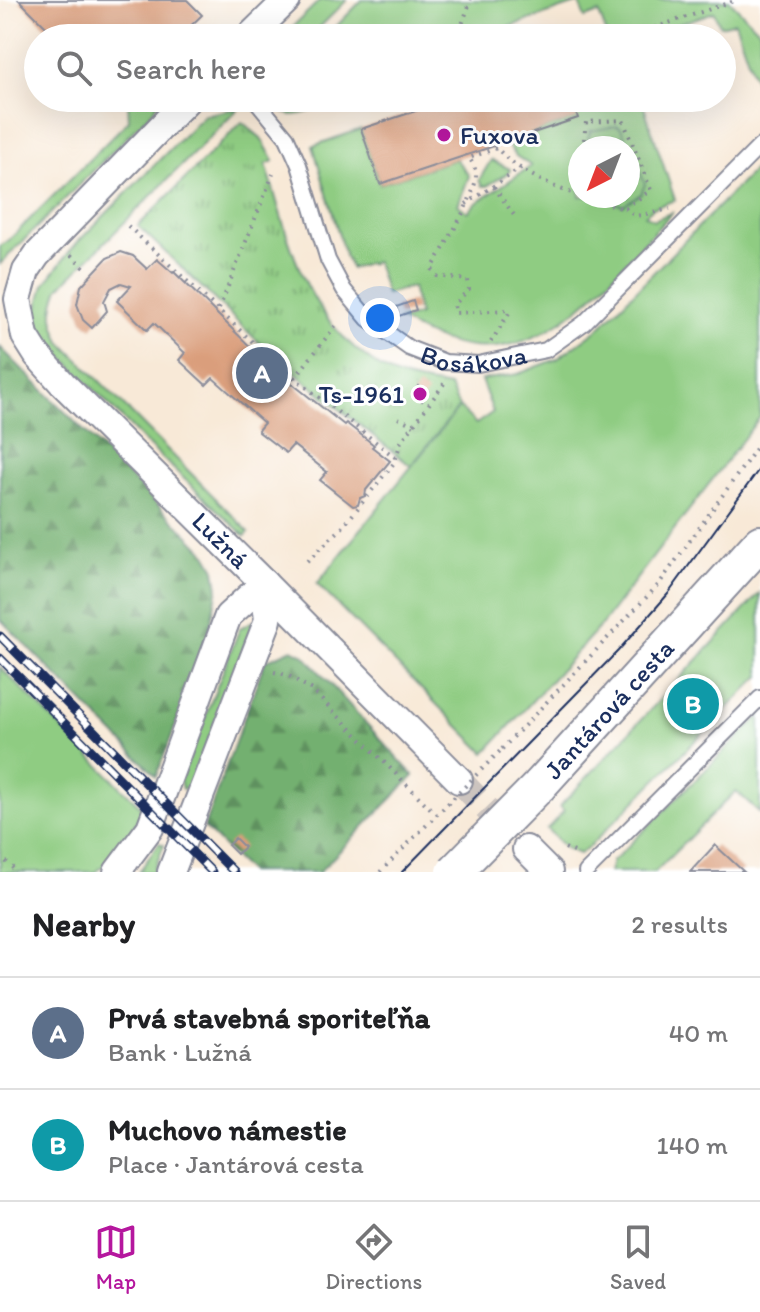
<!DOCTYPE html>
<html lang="en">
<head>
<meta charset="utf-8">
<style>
	body { margin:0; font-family:Itim,sans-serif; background:#f2f2f2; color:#202124 }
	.compass { position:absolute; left:568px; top:136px; width:72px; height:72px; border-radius:50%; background:#fff; box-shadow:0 8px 32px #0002; rotate:222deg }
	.you { position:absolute; left:380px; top:318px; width:28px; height:28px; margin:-20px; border:6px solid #fff; border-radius:50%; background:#1a73e8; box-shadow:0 0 0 12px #1a73e833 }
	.badge { display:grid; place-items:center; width:52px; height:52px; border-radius:50%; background:#b5179e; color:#fff; font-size:26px; font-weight:700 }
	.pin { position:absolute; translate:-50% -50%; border:4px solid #fff; box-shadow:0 2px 8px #0006 }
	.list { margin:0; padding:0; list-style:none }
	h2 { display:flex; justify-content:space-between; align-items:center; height:104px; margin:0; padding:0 32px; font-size:34px }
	h2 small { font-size:26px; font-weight:400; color:#757577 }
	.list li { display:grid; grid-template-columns:52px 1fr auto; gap:24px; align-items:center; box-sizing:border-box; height:112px; padding:0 32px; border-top:2px solid #e0e0e0 }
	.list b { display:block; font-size:30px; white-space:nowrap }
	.list p { margin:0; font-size:26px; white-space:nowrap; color:#757577 }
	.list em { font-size:26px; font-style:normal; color:#757577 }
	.icon { flex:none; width:44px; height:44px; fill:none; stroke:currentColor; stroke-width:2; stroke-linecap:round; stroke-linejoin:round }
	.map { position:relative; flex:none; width:760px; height:872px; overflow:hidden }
	.search { position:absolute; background:#fff; box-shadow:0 8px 32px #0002; left:24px; right:24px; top:24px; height:88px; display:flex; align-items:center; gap:20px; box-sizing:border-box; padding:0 28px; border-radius:44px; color:#757577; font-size:30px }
	.sheet { height:328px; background:#fff }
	nav { display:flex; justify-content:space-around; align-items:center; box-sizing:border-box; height:112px; border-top:2px solid #e0e0e0; background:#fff; font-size:22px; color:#757577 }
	nav a { display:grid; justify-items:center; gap:4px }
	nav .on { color:#b5179e }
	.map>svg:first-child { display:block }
</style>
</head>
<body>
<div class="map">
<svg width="760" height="872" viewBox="0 0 760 872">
	<defs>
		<pattern id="forest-firs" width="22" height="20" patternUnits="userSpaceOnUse" patternTransform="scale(2)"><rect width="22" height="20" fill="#73b070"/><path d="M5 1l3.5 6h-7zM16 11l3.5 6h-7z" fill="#5e905f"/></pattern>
		<pattern id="park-tufts" width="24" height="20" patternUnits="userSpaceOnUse" patternTransform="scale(2)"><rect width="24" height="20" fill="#8fcc82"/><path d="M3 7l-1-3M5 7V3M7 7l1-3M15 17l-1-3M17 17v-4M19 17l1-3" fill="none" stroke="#74a66e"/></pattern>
	</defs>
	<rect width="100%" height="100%" fill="#fff"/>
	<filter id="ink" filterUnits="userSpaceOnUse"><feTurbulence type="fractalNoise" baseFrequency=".0125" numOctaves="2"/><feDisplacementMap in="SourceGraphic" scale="16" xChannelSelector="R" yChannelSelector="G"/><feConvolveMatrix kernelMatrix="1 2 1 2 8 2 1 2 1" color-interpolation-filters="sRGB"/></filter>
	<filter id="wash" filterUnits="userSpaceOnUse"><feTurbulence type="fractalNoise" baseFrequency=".006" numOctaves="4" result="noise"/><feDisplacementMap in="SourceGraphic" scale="32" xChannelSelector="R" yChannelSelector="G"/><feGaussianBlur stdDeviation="1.8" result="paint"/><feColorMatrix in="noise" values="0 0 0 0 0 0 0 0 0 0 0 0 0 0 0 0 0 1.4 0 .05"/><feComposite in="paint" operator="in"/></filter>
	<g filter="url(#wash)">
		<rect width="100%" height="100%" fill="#f8e9d7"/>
		<path fill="#8fcc82" stroke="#557e70" stroke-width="2" fill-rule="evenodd" d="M320,0H347L309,38H281Z
			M362,0H729L760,31V95L735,22L720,26L714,12L638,38H608L599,13L585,18L579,3L476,38H325Z
			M132,98H161L153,111L0,264V246L8,241L129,120L128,102Z
			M265,98H315L319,108C291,118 288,119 265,98Z
			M575,98H641L675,200L653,208L645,215L654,220L673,212C593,294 527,398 400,320L419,315L412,287L386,294L376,262L351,268L345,256L313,146L361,129L380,184L456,159L469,176L458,205L468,212L475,204L531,166L516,156L506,142L577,118L571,99ZM580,148H628V196H580Z
			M239,108L59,288C50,312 51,319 61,342L249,532L245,536L145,442L57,351L40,328L36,314L44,285L73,247L204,115Z
			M491,160L510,169L509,172L487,186H482L479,180Z
			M760,164V417L602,624L485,753L317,584L459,407L476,424L493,412L481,380L518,374L557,359L599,328Z
			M760,593V676L591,845L579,854L565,848L547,829L564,811L560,806Z
			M251,622L253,623L193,781L189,788L182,789L180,781L240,628Z
			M0,667L143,809C132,834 118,856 96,872H0Z
			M760,716V813L736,791L655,872H609L612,861L618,856Z
			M159,843L164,845L153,872H139Z"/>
		<path fill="url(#forest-firs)" stroke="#477067" stroke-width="2" d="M0,347L205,552L215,569L218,588L205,650L156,776L0,619Z
			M292,649L304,655L414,776L319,872H249L204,827L265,661Z"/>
		<path fill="url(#park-tufts)" stroke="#557e70" stroke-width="2" d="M242,122L261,138L274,161L266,164C287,235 302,310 365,356C375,364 389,374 402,377C417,382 434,384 450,387L459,407L411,466L271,354L138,226Z
			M617,126L621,128L645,184L641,194L623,205L591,196H628V148H586L590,131Z"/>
		<g id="blocks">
			<path fill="#da9e7b" d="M19,0H187L202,15L178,38H57Z
				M465,98H571L578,118L380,184L361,129L449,100L450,103Z
				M121,252L133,256L147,269L157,259L173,273L174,272L269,365L344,425L346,423L374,445L372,447L390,461L366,490L365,496L360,498L358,505L353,506L320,480L327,472L293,445L286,453L259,432L258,430L264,423L213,378L206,385L179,360L185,353L154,323L147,330L117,301L131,286L121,283L111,288L104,301L107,311L92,328L83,320L77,304L81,286L107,258Z
				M413,301L416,310L399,316L396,307Z
				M418,386L427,393L422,401L413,394Z
				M235,838L244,847L237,854L228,845Z
				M715,845L744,872H690Z"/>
		</g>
	</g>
	<g filter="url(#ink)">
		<use href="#blocks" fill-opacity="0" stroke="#8a8c9a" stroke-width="2"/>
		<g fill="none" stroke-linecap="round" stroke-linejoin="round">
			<path stroke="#ccc4bf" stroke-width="26" stroke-dasharray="26 13" stroke-linecap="butt" d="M459,780L514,837"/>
			<defs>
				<g id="service">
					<path id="s1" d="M254,98L287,138L299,165L328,260L344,290L368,319L409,348L445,362L478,364L546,350L584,323L760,146"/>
					<path d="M586,872L760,698"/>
				</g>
				<g id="minor">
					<path d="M248,38L287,0"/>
					<path id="s2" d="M189,98L37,255L26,271L18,299L25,336L37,355L63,384L264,583L459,780"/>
					<path d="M526,849L549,872"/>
					<path d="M117,872L150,828L228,616L264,583"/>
					<path d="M171,872L268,620L264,583"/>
				</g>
				<g id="tertiary">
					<path id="s3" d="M539,786L760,543"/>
				</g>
			</defs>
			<use href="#service" stroke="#8a8c9a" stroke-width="18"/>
			<use href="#minor" stroke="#8a8c9a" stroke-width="30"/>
			<use href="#tertiary" stroke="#8a8c9a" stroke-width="38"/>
			<path stroke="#8a8c9a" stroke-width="4" stroke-dasharray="2 6" stroke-linecap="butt" d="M457,38L471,0
				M624,38L734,1
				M583,148L586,122L623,120L651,190L624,209L584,196
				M494,187L516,218
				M466,204L521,168
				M624,209L636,216L670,209
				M128,226L273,361L396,458
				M71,255L87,270
				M219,309L273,174
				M491,342L509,313V310L455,313L454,305L469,289L468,280L437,276L432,269C443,248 476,196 476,176C476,169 473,163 469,158L497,148C513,168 555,190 580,195
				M295,378L336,325
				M398,418L414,425
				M307,561L342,528L394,463L401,442L446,381
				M274,672L287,675L311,689L431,809
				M502,749L659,584L760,443
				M565,848L579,854
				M0,856L17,872"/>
			<use href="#service" stroke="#fff" stroke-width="14"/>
			<use href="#minor" stroke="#fff" stroke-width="26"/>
			<use href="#tertiary" stroke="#fff" stroke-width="34"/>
			<path stroke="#1b2f5e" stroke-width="2" d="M402,872L618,651L668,594L760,468"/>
			<defs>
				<path id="rail" d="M0,636L234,872
					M0,658L212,872"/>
			</defs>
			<use href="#rail" stroke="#1b2f5e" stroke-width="9"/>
			<use href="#rail" stroke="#fff" stroke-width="6" stroke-dasharray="18" stroke-linecap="butt"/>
			<defs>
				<path id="tertiary-bridge" d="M454,872L539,786"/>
			</defs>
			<use href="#tertiary-bridge" stroke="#8a8c9a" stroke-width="38" stroke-linecap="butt"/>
			<path stroke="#8a8c9a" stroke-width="4" stroke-dasharray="2 6" stroke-linecap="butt" d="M380,872L502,749"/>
			<use href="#tertiary-bridge" stroke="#fff" stroke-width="34"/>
		</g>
	</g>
	<g fill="#b5179e" stroke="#fff" stroke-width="3">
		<circle cx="444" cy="135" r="8"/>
		<circle cx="420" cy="394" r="8"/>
	</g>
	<g text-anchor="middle" stroke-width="6" stroke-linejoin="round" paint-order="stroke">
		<g font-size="26" fill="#1b2f5e" stroke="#fff" text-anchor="start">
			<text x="460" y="144">Fuxova</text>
			<text x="404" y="403" text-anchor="end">Ts-1961</text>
		</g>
		<g font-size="26" fill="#1b2f5e" stroke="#fff">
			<text dy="9" stroke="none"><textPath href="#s1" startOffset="370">Bosákova</textPath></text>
			<text dy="9" stroke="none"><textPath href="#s2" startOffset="588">Lužná</textPath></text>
			<text dy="9" stroke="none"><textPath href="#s3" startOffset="104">Jantárová cesta</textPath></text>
		</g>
	</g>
</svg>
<svg class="compass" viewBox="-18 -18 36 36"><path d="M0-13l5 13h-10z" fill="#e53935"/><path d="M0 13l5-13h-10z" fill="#757577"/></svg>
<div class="you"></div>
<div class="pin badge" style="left:262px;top:373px;background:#5c6f8a">A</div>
<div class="pin badge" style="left:693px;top:704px;background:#0f9aa8">B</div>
<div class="search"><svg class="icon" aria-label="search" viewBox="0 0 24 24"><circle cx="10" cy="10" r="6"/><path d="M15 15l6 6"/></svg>Search here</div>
</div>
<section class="sheet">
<h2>Nearby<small>2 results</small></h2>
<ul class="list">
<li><span class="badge" style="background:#5c6f8a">A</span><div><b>Prvá stavebná sporiteľňa</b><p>Bank · Lužná</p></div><em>40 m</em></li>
<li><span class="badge" style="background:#0f9aa8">B</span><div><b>Muchovo námestie</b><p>Place · Jantárová cesta</p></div><em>140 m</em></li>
</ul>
</section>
<nav>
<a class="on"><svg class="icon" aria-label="map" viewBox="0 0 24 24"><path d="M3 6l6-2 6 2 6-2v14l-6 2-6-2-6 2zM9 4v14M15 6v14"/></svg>Map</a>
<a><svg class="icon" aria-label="directions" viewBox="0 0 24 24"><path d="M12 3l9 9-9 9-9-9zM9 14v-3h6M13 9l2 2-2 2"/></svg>Directions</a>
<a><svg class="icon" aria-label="saved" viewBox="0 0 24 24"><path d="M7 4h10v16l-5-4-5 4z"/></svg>Saved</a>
</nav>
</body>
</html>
